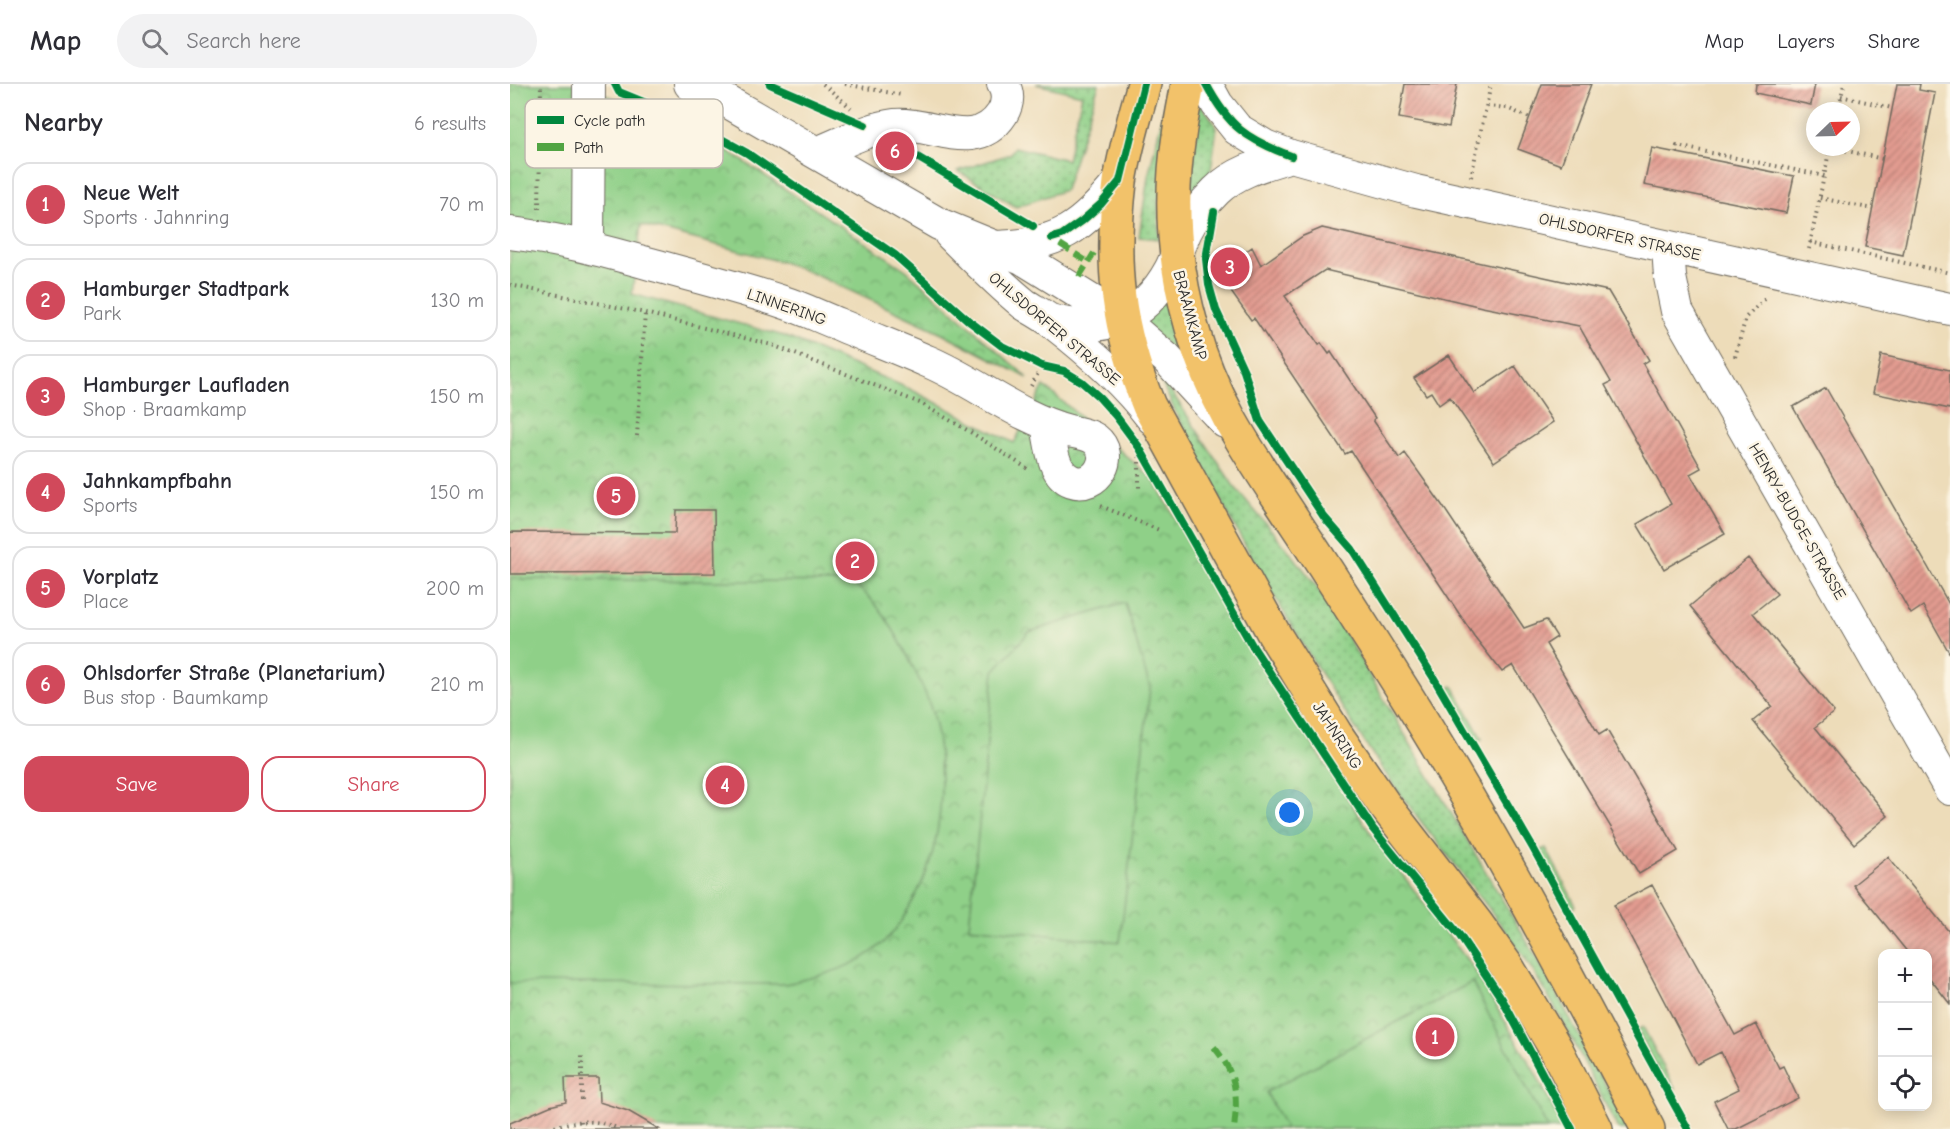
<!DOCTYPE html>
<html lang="en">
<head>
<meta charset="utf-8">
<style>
	body { margin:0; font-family:"Comic Neue",sans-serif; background:#f2f2f3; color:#2b2b33 }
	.controls { position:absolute; right:18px; bottom:18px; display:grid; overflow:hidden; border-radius:12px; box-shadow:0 3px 15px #0003 }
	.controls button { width:54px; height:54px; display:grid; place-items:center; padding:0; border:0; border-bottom:2px solid #e1e1e2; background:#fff; color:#2b2b33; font:30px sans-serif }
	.compass { position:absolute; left:1296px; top:18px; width:54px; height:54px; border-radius:50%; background:#fff; box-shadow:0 3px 15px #0003; rotate:67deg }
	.you { position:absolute; left:780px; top:729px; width:21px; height:21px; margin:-15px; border:4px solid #fff; border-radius:50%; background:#1a73e8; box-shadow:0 0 0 9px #1a73e833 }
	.badge { display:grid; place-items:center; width:39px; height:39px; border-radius:50%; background:#d1495b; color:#fff; font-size:20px; font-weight:700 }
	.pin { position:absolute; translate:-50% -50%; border:3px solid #fff; box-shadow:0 2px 6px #0006 }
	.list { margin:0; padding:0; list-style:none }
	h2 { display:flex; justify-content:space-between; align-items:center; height:78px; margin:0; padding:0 24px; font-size:26px }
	h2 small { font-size:20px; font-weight:400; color:#7c7c81 }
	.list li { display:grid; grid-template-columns:39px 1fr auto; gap:18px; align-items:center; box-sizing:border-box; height:84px; margin:0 12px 12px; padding:0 12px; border:2px solid #e1e1e2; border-radius:18px }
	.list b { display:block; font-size:22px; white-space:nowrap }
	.list p { margin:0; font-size:20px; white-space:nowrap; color:#7c7c81 }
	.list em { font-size:20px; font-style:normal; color:#7c7c81 }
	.actions { display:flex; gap:12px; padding:18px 24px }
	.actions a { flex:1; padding:14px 0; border:2px solid #d1495b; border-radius:18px; text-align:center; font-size:21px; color:#d1495b }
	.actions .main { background:#d1495b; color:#fff }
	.icon { flex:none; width:33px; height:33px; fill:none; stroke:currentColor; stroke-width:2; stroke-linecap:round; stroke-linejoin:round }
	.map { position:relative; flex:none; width:1440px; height:1045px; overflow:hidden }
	header { display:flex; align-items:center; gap:36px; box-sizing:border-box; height:84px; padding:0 30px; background:#fff; border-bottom:2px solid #e1e1e2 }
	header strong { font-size:28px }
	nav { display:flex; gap:33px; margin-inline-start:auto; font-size:21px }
	.search { width:420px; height:54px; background:#f2f2f3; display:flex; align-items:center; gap:15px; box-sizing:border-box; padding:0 21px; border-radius:33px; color:#7c7c81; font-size:22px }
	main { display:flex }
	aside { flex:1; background:#fff }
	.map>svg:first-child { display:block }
</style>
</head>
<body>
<header>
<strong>Map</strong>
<div class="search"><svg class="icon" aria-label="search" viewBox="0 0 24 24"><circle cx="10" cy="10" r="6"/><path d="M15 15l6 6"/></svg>Search here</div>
<nav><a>Map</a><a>Layers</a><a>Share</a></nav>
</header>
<main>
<aside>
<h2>Nearby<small>6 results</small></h2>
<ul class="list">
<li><span class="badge">1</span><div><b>Neue Welt</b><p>Sports · Jahnring</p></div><em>70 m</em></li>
<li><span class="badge">2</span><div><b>Hamburger Stadtpark</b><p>Park</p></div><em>130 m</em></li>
<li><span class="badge">3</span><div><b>Hamburger Laufladen</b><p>Shop · Braamkamp</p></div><em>150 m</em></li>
<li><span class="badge">4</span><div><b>Jahnkampfbahn</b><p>Sports</p></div><em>150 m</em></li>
<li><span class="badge">5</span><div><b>Vorplatz</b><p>Place</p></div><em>200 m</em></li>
<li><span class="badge">6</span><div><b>Ohlsdorfer Straße (Planetarium)</b><p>Bus stop · Baumkamp</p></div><em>210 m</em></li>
</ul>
<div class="actions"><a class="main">Save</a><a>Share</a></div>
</aside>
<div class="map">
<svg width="1440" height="1045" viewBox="0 0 1440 1045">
	<defs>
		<pattern id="grass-dots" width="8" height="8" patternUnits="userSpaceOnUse" patternTransform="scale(1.5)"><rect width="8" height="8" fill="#8fd088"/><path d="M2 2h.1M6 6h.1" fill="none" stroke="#75a96f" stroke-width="1.8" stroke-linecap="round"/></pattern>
		<pattern id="park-crowns" width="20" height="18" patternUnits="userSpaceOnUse" patternTransform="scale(1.5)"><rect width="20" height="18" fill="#8fd088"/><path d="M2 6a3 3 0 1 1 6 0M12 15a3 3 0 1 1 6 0" fill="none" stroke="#75a96f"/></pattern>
		<pattern id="building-hatch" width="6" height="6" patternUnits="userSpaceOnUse" patternTransform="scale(1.5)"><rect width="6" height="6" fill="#e29b90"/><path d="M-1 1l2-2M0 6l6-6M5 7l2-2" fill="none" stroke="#b77f76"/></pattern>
	</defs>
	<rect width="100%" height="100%" fill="#fcf5e5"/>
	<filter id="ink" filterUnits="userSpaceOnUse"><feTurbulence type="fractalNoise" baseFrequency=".0167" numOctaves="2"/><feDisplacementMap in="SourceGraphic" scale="12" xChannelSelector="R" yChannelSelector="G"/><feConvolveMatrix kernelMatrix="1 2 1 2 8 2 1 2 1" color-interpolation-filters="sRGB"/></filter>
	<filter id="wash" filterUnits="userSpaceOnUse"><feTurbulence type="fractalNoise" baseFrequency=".008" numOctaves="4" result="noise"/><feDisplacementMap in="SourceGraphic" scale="24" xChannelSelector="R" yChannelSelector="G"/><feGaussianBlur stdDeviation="1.35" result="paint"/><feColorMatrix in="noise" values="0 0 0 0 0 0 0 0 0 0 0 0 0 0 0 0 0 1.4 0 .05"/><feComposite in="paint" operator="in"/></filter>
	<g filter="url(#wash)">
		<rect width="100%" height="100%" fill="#eddcb9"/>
		<path fill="url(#grass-dots)" stroke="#5d7e5a" stroke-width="1.5" d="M526,0H589L555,106L506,123L448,87L500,70L505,63L557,76L572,11Z
			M660,0H664L648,119L649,155L629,153L638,93Z
			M689,17L707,43L700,93L679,117L677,107Z
			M658,210L684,286L634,240Z
			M653,295L723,401L784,473L810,507L1035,888L1119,1045H1108C1078,986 1049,925 1012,870C969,807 917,749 873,686C822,610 774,531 729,450C702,400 675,350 651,297Z
			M943,602L972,655L966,659L936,606Z
			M1036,764L1066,822L1059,827L1029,767Z
			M1133,943L1165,1005L1160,1008L1127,946Z"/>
		<path fill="url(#park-crowns)" stroke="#5d7e5a" stroke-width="1.5" d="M0,0H62L126,21L224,71L396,186L518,294L432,249L304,190L272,178L131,141L122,210L274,252L400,305L504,359L534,302L643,395L737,559L857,744L964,885L1026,990L1054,1045H0Z"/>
		<path fill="#8fd088" stroke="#5d7e5a" stroke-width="1.5" d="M0,495L340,498C347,503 355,509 361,515C376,532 388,553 398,573C408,593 419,614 424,636C436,693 434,756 407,809C398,826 388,845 374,858C347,884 310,892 275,900L0,899Z
			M615,519L640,604L610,858L459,843L484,587L519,548Z
			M962,898L1038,1045H776L756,1008Z"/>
		<g id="blocks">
			<path fill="url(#building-hatch)" d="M895,0H947L939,43L889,34Z
				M1032,0H1081L1051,81L1008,65Z
				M1246,0H1305L1301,21L1245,9Z
				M1387,0H1410L1409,6L1425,9L1393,171L1355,163Z
				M1142,64L1284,92L1276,129L1134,101Z
				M812,144L1098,207L1139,276L1133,280L1191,384L1180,390L1215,450L1154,485L1127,440L1161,420L1095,301L1101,298L1069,242L972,223L815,186L775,212L809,261L811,259L819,270L821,268L865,334L863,336L889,374L895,369L932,421L1014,544L1036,536L1047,553L1036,560L1089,651L1097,646L1168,767L1129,790L1003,581L992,588L964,552L841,367L835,370L744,234L741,236L707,188L742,163L751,181L793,152Z
				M939,271L964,309L1005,282L1043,338L984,378L940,313L929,321L921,308L916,311L904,294Z
				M1371,271L1440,286V325L1363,309Z
				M1316,304L1440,522V570L1413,522L1401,530L1283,323Z
				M166,426H204L205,489L0,490V448L165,449Z
				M1238,474L1267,510L1243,529L1324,628L1305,643L1378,732L1344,760L1243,637L1262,622L1180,522Z
				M1378,773L1440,849V920L1418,892V870H1399L1343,801Z
				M1142,801L1225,951L1246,940L1269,984L1273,982L1288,1014L1226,1045H1218L1204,1017L1229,1005L1211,968L1187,980L1104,821Z
				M55,994H88L89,1018L118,1027L149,1045H0V1039L40,1022L56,1018Z"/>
		</g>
	</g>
	<g filter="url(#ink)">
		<use href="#blocks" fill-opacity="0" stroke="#6f695d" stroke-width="1.5"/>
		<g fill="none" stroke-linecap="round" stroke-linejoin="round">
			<defs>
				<path id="minor" d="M180,0L206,11L429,140L512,174L611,235L656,274L715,338
					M696,0L707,20L727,45L755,62L781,72L906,107L1440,225
					M307,69C332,59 359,44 385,41C422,38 466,70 492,30C498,20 499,10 493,0
					M0,149C53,155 104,170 155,184C194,195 234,205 273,218C292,224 310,233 328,240C358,253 387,264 417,277C465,297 508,334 559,347C567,349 578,350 585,355C606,371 587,406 562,397C542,390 541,359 537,341
					M440,150C464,174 488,199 514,220C523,226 533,231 542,238C577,265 615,298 642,334
					M78,162L79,0
					M486,163C550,161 570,145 610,97
					M1158,163L1160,193L1167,227L1440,705
					M540,236C593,251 633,235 660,186C667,173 670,160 676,147C683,133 695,118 706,107C726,87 755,80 781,72"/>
				<path id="major" d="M634,0C625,32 615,65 610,98C600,181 607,244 639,322L764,550L825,649L873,719L966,839L996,881L1046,965L1086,1045
					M678,0C675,17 671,35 669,52C659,116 664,182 682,244C704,322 743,374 786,440C822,494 857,549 891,603C981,746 1060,896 1138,1045"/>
			</defs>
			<use href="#minor" stroke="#6f695d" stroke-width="34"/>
			<use href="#major" stroke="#6f695d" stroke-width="36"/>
			<path stroke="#6f695d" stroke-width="4" stroke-dasharray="1.5 4.5" stroke-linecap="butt" d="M313,0L341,24
				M335,0L392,11
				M1331,12L1382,24
				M977,22L997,24L1020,34
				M1328,27L1334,0
				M1166,69L1167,62L1315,92
				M961,93L981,0
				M1310,114L1363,125
				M29,125L31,0
				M1300,158L1440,189
				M1299,165L1320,63L1373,75
				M0,201L135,229L262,261L410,319L462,349L518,385
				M1225,273L1236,233L1257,213
				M521,302L532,282
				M127,352L135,229
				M629,366V404
				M591,422L649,446
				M72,1016V969
				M71,1037L72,1045
				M39,1045C62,1036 86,1034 109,1045"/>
			<use href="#minor" stroke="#fff" stroke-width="32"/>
			<use href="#major" stroke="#f2c26a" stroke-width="33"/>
			<path stroke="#51a443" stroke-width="6" stroke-dasharray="12 6" stroke-linecap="butt" d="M550,160L578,178
				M569,193L584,169
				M704,963C727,991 728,1010 724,1045"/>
			<defs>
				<path id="cycleway" d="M105,0L109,8L175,35L237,69L385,171L459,237L492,262L532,282L554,287L572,298L589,313L606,332L629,363L743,563L863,745L950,852L992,915L1062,1045
					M260,0L355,41
					M696,0C719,43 736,55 781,72
					M377,55L523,142
					M704,128L696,175L699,201L706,226L734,287L750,337L814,433L842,465L922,591L1023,764L1178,1045
					M542,154L552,151L572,137L591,120L610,97L634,0"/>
			</defs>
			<use href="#cycleway" stroke="#fcf5e5" stroke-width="11"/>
			<use href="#cycleway" stroke="#00873e" stroke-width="8"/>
		</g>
	</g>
	<g text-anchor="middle" stroke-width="5" stroke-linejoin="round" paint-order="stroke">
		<g font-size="16" fill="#2b2b2b" stroke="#fcf5e5">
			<text transform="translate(1110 152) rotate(13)" y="6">OHLSDORFER STRASSE</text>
			<text transform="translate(277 222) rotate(19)" y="6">LINNERING</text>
			<text transform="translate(681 231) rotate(75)" y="6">BRAAMKAMP</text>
			<text transform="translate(545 244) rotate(40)" y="6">OHLSDORFER STRASSE</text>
			<text transform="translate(1288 437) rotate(60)" y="6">HENRY-BUDGE-STRASSE</text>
			<text transform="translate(828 651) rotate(57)" y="6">JAHNRING</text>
		</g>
	</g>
	<rect x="15" y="15" width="198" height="69" rx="9" fill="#fcf5e5" stroke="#bdb8ad" stroke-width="1.5"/>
	<rect x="27" y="32" width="27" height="8" fill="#00873e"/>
	<rect x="27" y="59" width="27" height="8" fill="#51a443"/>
	<g font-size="16" fill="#2b2b2b">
		<text x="64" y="42">Cycle path</text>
		<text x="64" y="69">Path</text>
	</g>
</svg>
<div class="controls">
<button>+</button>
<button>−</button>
<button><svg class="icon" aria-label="locate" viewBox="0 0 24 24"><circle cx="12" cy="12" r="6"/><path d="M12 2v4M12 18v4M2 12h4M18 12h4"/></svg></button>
</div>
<svg class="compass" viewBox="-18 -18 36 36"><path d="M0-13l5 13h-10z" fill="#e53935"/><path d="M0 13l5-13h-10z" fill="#7c7c81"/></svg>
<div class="you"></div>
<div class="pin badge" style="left:925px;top:953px">1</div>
<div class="pin badge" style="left:345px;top:477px">2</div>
<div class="pin badge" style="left:720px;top:183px">3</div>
<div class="pin badge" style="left:215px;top:701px">4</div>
<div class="pin badge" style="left:106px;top:412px">5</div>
<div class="pin badge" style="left:385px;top:67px">6</div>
</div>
</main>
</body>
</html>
